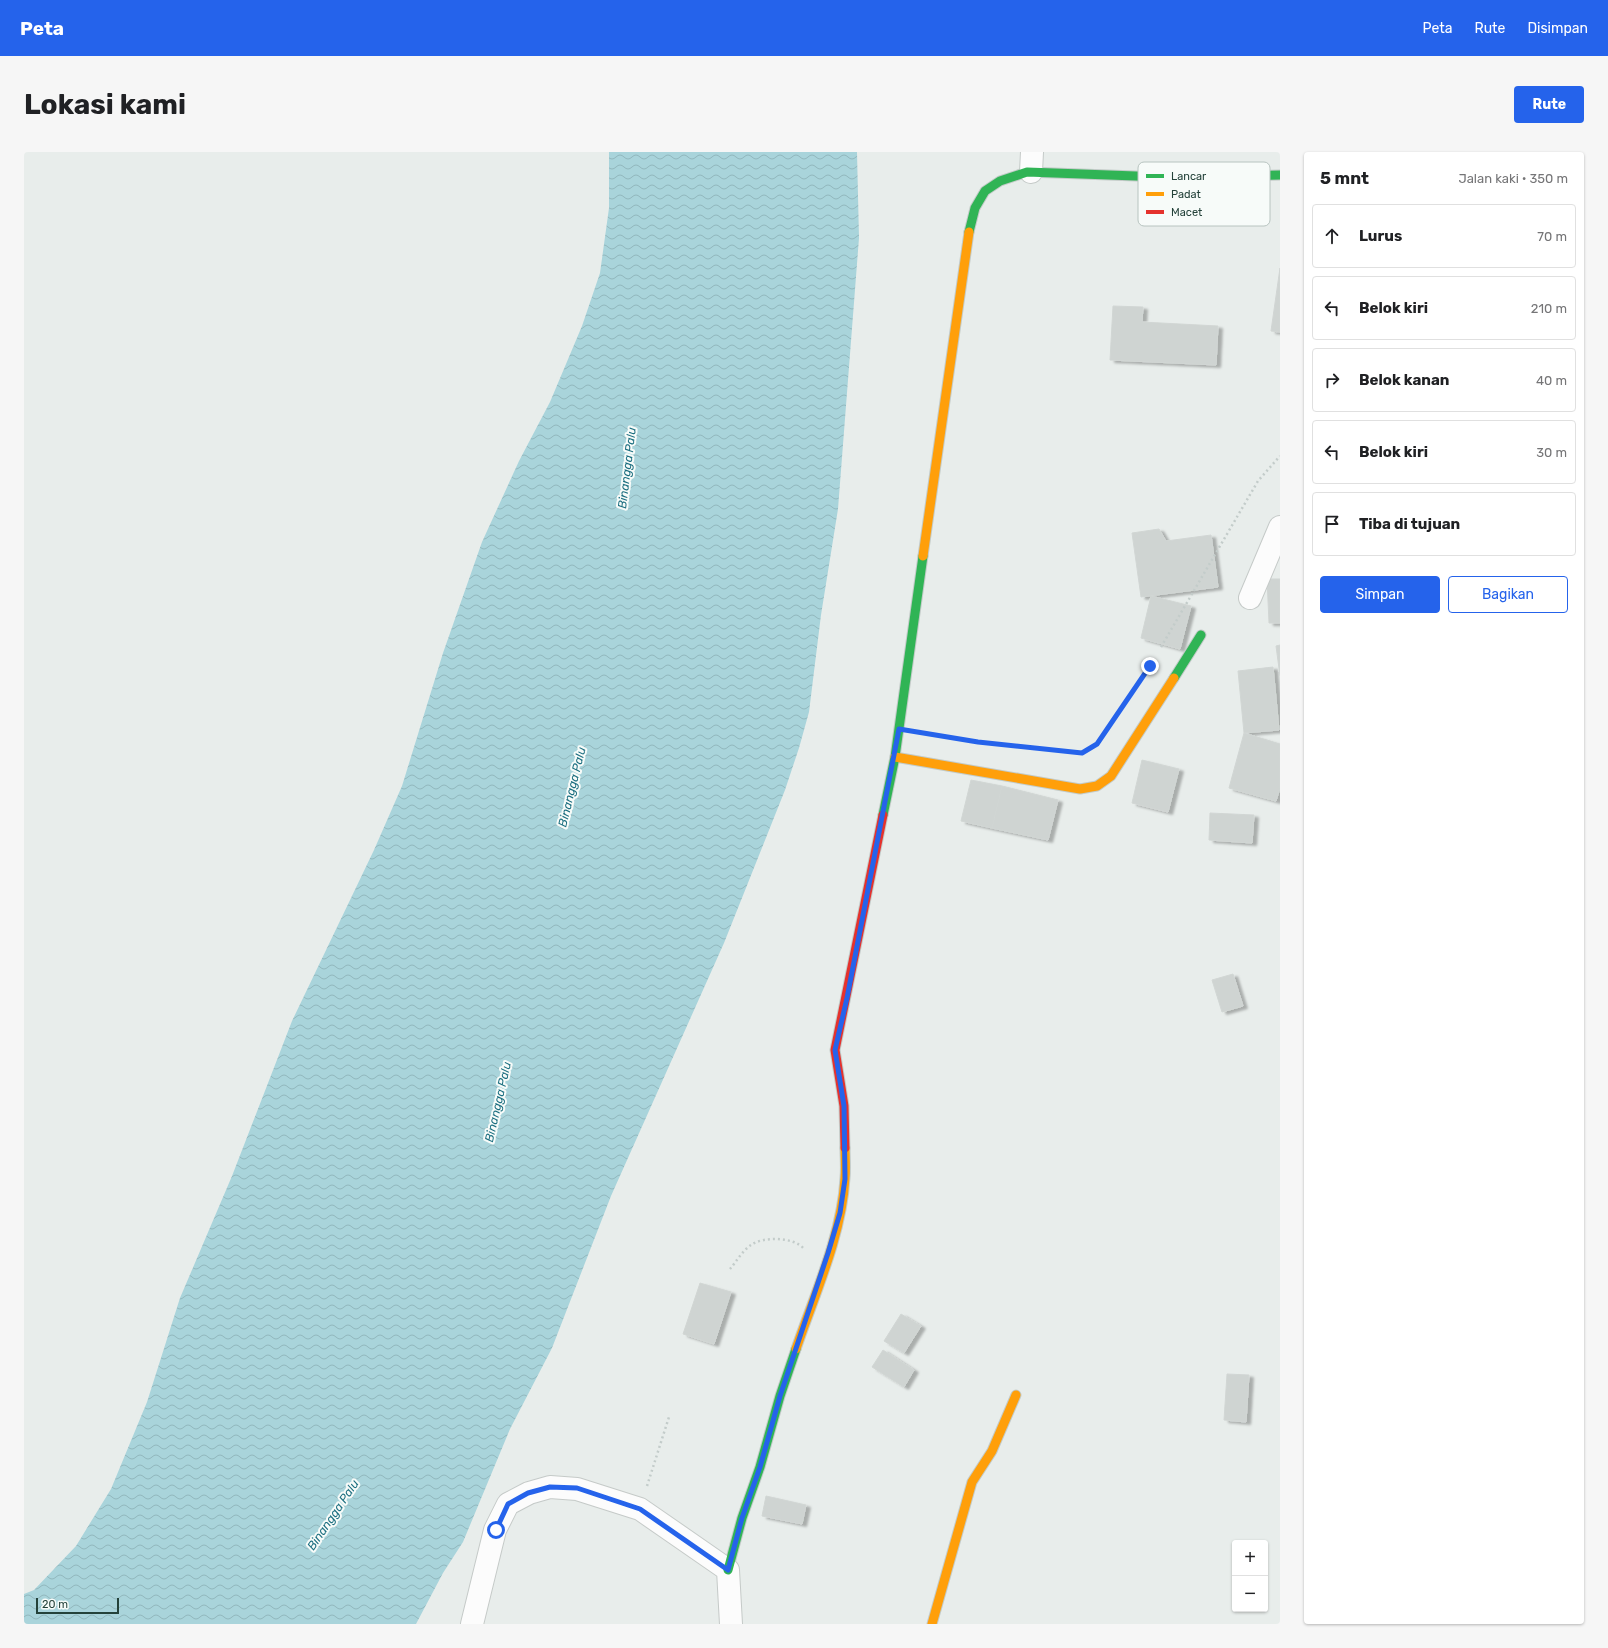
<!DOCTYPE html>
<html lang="id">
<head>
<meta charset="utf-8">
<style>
	body { margin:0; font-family:Rubik,sans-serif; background:#f6f6f6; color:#202124 }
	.controls { position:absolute; right:12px; bottom:12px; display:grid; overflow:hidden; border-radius:4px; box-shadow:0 1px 3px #0004 }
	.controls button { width:36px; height:36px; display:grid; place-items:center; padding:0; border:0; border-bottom:1px solid #e0e0e0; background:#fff; color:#202124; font:20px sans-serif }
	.scale { position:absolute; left:12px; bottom:10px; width:83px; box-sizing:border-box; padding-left:4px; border:2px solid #24423a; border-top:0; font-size:11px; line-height:14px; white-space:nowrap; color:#24423a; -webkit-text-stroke:3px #f7fbf9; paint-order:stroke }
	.stop { position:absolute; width:12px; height:12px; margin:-9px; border:3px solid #2563eb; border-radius:50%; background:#fff }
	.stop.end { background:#2563eb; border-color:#fff; box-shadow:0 1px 4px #0008 }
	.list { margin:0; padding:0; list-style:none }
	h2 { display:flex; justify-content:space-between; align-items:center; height:52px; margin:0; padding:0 16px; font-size:17px }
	h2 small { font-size:13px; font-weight:400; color:#757577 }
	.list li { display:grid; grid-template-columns:26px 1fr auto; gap:12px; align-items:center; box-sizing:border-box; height:64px; margin:0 8px 8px; padding:0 8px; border:1px solid #e0e0e0; border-radius:4px }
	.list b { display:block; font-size:15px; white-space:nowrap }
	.list em { font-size:13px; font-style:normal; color:#757577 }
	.actions { display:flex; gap:8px; padding:12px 16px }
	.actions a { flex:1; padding:9px 0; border:1px solid #2563eb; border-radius:4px; text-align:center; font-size:14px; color:#2563eb }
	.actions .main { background:#2563eb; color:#fff }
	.icon { flex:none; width:22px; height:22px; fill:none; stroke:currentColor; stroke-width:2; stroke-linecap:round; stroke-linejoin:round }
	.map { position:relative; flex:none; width:1256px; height:1472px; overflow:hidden; border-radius:4px }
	header { display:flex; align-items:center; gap:24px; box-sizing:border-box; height:56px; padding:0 20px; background:#2563eb; color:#fff }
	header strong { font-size:19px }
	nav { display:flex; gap:22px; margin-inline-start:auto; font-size:14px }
	.intro { display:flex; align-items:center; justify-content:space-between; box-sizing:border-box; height:96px; padding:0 24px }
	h1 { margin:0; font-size:28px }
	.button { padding:10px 18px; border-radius:4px; background:#2563eb; color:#fff; font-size:14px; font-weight:700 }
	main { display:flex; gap:24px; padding:0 24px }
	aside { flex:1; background:#fff; border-radius:4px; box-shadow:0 1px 3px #0004 }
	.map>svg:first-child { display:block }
</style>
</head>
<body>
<header>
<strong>Peta</strong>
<nav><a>Peta</a><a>Rute</a><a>Disimpan</a></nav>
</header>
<div class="intro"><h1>Lokasi kami</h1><a class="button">Rute</a></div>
<main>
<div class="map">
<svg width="1256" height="1472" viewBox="0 0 1256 1472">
	<defs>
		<pattern id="water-waves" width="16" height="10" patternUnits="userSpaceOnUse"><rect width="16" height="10" fill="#a9d4db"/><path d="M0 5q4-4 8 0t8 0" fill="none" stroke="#91b7bd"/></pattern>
		<filter id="shadow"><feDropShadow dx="4.5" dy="2.5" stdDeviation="1" flood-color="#0004"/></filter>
	</defs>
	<rect width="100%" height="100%" fill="#e8edeb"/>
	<path fill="url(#water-waves)" d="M585,0H833L835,86L814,357L797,463L785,560L775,596L761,638L700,791L587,1044L528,1196L486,1277L439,1390L419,1421L392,1472H0V1442L10,1438L52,1394L87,1337L123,1250L156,1146L208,1024L268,869L350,698L378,634L419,501L458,390L495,309L526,250L558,174L576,121L585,56Z"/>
	<path fill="#cfd4d2" stroke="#d1d6d4" filter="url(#shadow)" d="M1256,116V180L1247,179Z
		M1089,154L1119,155L1118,170L1194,174L1192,213L1086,208Z
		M1135,377L1142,389L1187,383L1194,435L1117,445L1108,381Z
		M1243,427H1256V471H1245Z
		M1127,444L1167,454L1156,497L1117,486Z
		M1256,493V524L1252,494Z
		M1249,515L1255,578L1220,581L1214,519Z
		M1220,581L1256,592V636L1252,649L1205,636Z
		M1118,608L1155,617L1144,660L1108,651Z
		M947,628L978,634L968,676L937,669Z
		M978,634L1034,648L1024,688L968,676Z
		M1186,661L1230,663L1228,691L1185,688Z
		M1209,822L1219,854L1198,860L1188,828Z
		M676,1131L707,1140L690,1192L659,1182Z
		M877,1162L897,1174L880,1201L860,1189Z
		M859,1198L890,1218L880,1235L848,1215Z
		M1203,1222L1225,1223L1222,1270L1200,1268Z
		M742,1344L782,1353L778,1372L738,1364Z"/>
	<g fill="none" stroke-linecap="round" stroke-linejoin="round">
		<defs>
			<path id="street" d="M1007,20L1008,0
				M1226,446L1256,375
				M448,1472L471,1378L484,1352L505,1341L526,1335L553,1337L616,1357L704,1418L707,1472"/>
			<path id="fast" d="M945,80L951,56L961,39L976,29L1003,20L1139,25L1256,23
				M1150,526L1177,483
				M859,663L871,605L899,404
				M704,1418L718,1366L736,1315L756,1244L772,1197"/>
			<path id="slow" d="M899,404L945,80
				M871,605L1056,637L1073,634L1087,624L1150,526
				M772,1197C790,1144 818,1083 821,1026C822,1016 821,1006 821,996
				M908,1472L948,1330L968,1299L992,1243"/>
			<path id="jam" d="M821,996L820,954L811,898L859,663"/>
		</defs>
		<use href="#street" stroke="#c5cac8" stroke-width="24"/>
		<use href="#fast" stroke="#c3cbc8" stroke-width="11"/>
		<use href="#slow" stroke="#c3cbc8" stroke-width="11"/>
		<use href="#jam" stroke="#c3cbc8" stroke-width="11"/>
		<path stroke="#c3ccca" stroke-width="2.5" stroke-dasharray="2 3" stroke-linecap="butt" d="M1137,495L1234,329L1256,304
			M899,581L955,590L1058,601L1073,592L1110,538
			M706,1117C712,1110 719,1098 727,1093C739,1084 771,1085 780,1097
			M623,1334L645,1265"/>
		<use href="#street" stroke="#fcfcfc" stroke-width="22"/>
		<use href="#fast" stroke="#30b455" stroke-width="9"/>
		<use href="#slow" stroke="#ff9f0a" stroke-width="9"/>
		<use href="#jam" stroke="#e5322d" stroke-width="9"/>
	</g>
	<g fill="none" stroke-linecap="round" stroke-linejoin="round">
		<path stroke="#2563eb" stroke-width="5" d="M472,1378L484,1352L504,1341L526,1335L553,1336L616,1357L704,1418L718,1366L736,1315L756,1244L804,1101L816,1061L821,1027L820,954L811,898L823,846L875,577L954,590L1058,601L1073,592L1126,514"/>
	</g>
	<g text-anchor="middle" stroke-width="4" stroke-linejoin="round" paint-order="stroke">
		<g font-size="12" font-style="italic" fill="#1c6f80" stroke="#f7fbf9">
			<text transform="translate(603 316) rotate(-83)" y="4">Binangga Palu</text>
			<text transform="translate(548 635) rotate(-76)" y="4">Binangga Palu</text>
			<text transform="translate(474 950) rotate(-77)" y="4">Binangga Palu</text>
			<text transform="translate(309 1363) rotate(-56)" y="4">Binangga Palu</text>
		</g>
	</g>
	<rect x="1114" y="10" width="132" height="64" rx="6" fill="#f7fbf9" stroke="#b8c4c0" stroke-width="1"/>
	<rect x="1122" y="22" width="18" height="4" fill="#30b455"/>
	<rect x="1122" y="40" width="18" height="4" fill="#ff9f0a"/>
	<rect x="1122" y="58" width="18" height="4" fill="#e5322d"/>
	<g font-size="11" fill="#24423a">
		<text x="1147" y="28">Lancar</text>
		<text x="1147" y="46">Padat</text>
		<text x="1147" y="64">Macet</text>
	</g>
</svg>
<div class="controls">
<button>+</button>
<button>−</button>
</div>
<div class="scale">20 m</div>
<div class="stop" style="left:472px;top:1378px"></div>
<div class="stop end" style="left:1126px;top:514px"></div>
</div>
<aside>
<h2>5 mnt<small>Jalan kaki · 350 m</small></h2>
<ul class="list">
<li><svg class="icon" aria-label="ahead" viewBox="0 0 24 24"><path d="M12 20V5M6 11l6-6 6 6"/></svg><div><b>Lurus</b></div><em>70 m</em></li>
<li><svg class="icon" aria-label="left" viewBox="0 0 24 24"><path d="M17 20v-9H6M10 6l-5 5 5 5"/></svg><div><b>Belok kiri</b></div><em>210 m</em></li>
<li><svg class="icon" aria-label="right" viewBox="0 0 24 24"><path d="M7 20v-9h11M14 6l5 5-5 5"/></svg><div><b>Belok kanan</b></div><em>40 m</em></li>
<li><svg class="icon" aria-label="left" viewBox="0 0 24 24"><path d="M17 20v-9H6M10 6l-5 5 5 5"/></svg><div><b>Belok kiri</b></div><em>30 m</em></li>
<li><svg class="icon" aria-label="arrive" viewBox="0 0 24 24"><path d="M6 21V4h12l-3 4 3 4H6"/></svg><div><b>Tiba di tujuan</b></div></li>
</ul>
<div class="actions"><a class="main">Simpan</a><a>Bagikan</a></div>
</aside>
</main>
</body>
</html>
